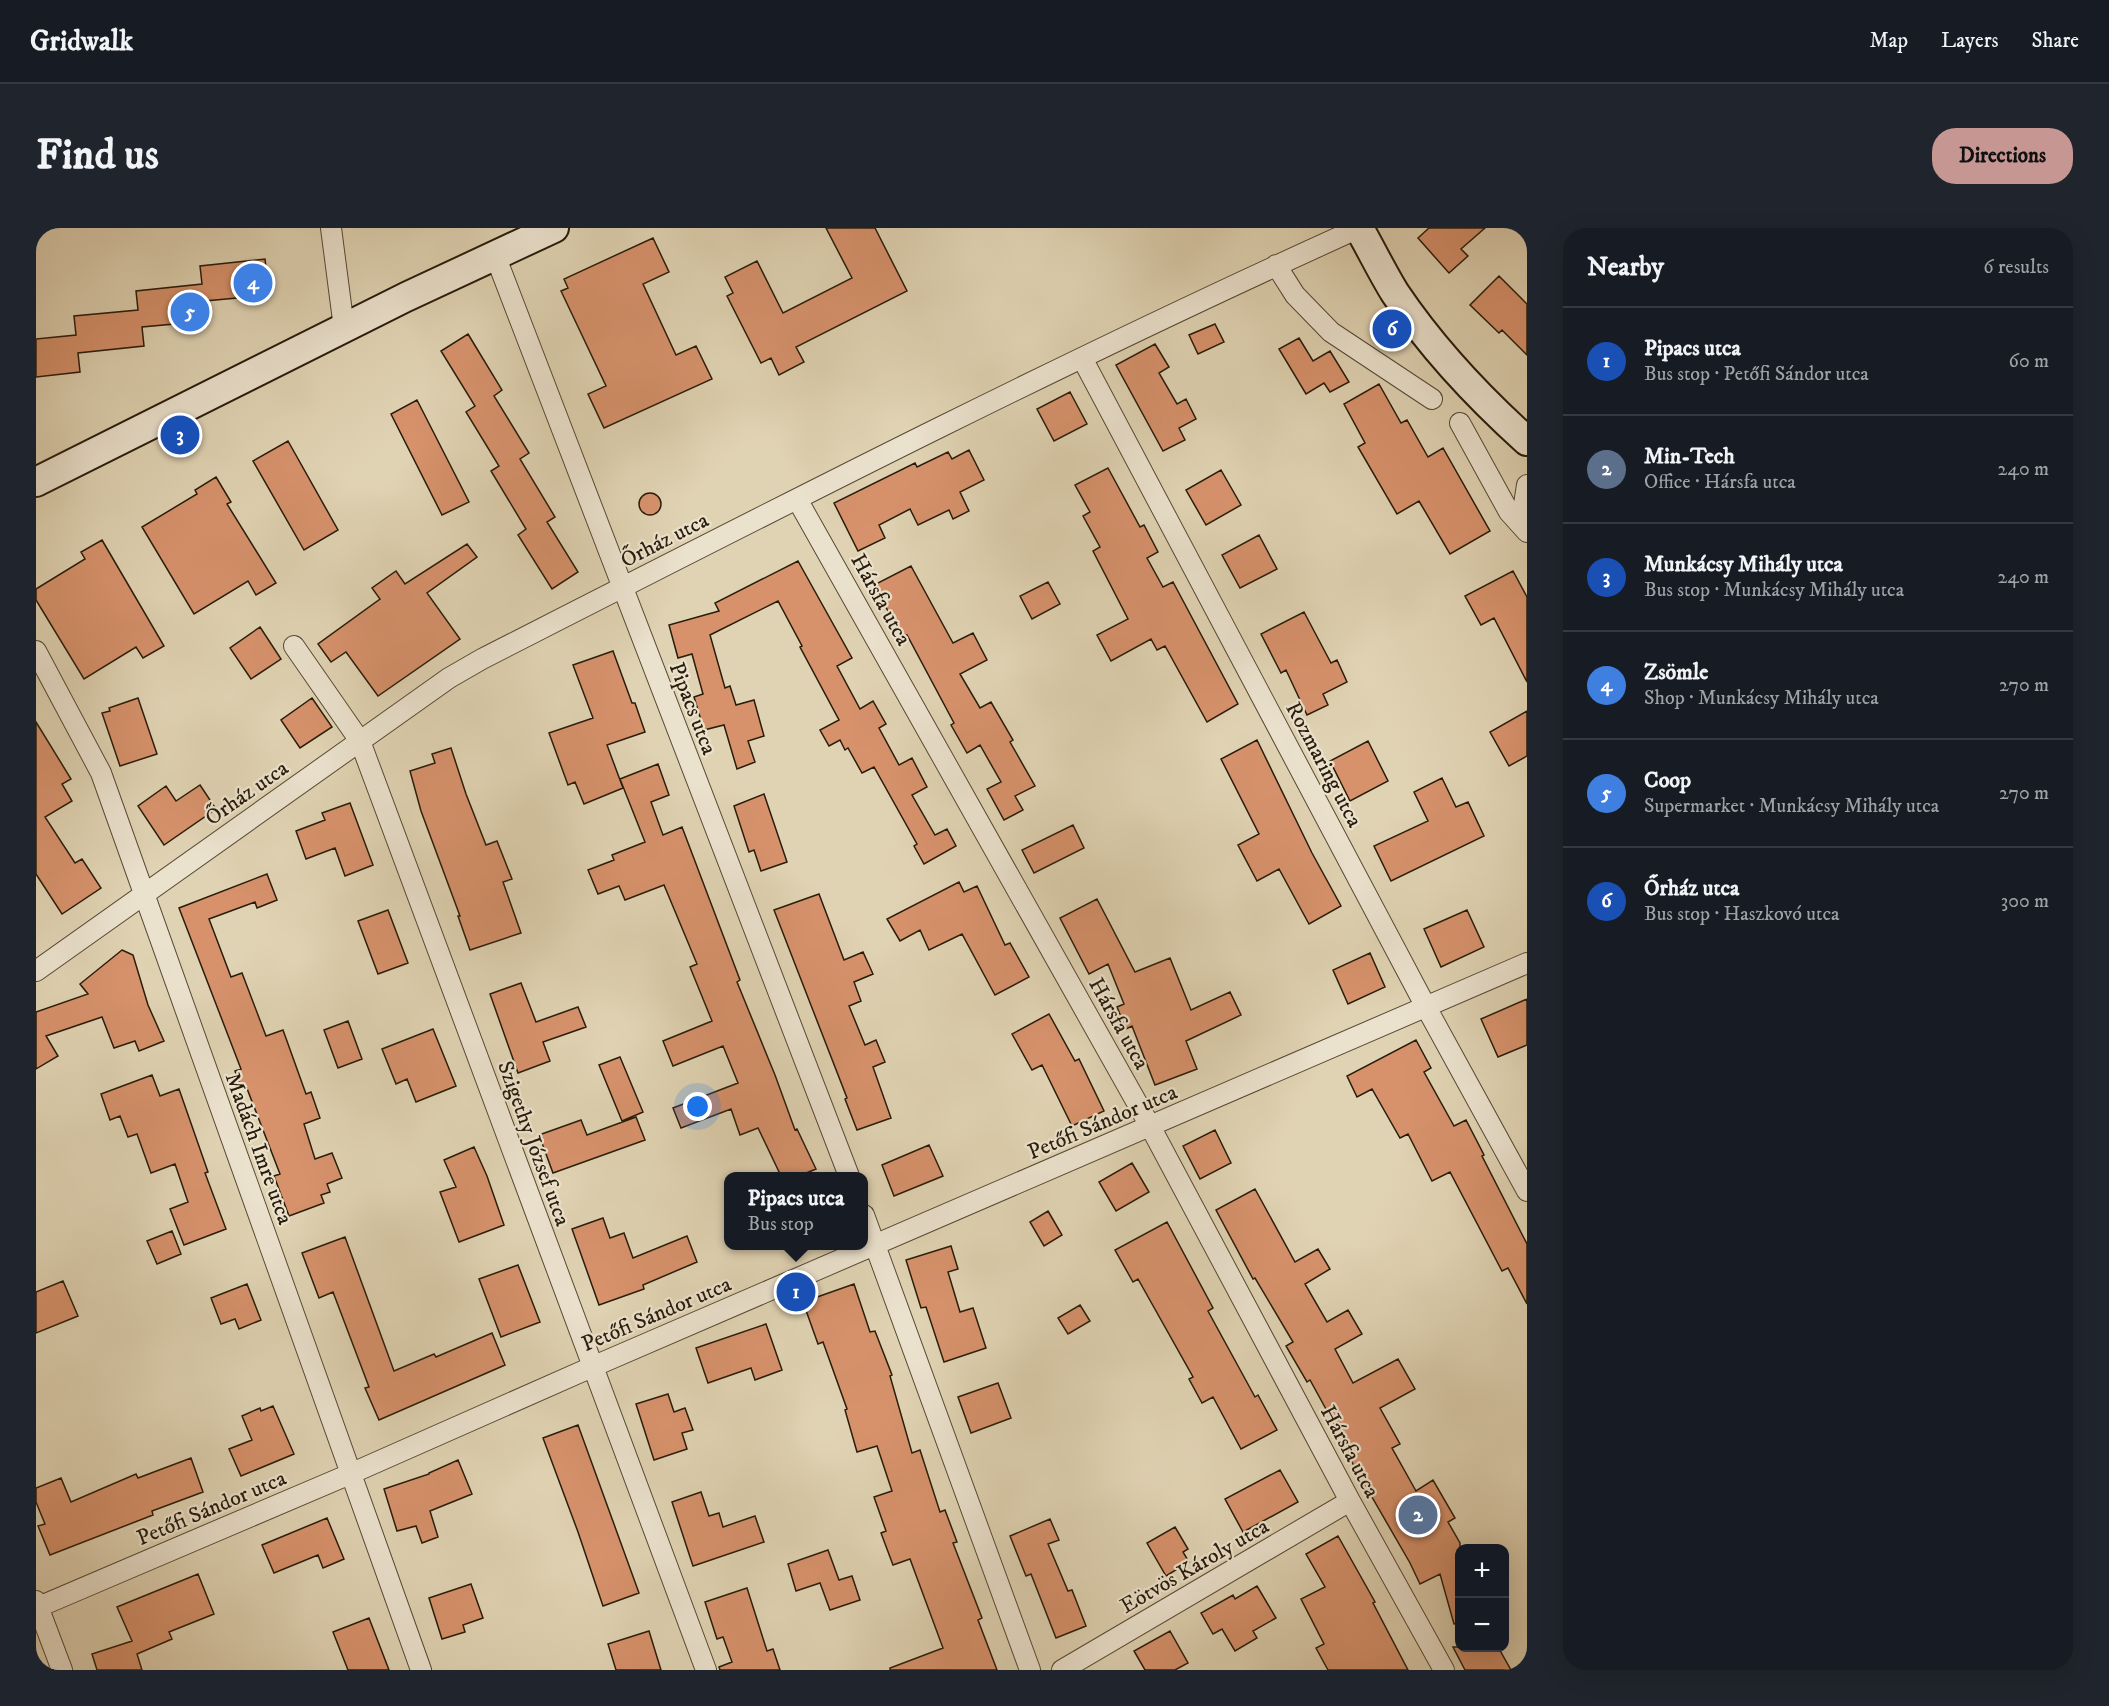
<!DOCTYPE html>
<html lang="en">
<head>
<meta charset="utf-8">
<style>
	body { margin:0; font-family:"IM FELL DW Pica",serif; background:#20242c; color:#f1f3f6 }
	.controls { position:absolute; right:18px; bottom:18px; display:grid; overflow:hidden; border-radius:12px; box-shadow:0 6px 24px #0002 }
	.controls button { width:54px; height:54px; display:grid; place-items:center; padding:0; border:0; border-bottom:2px solid #363941; background:#171b24; color:#f1f3f6; font:30px sans-serif }
	.you { position:absolute; left:662px; top:879px; width:21px; height:21px; margin:-15px; border:4px solid #fff; border-radius:50%; background:#1a73e8; box-shadow:0 0 0 9px #1a73e833 }
	.badge { display:grid; place-items:center; width:39px; height:39px; border-radius:50%; background:#c59692; color:#fff; font-size:20px; font-weight:700 }
	.pin { position:absolute; translate:-50% -50%; border:3px solid #fff; box-shadow:0 2px 6px #0006 }
	.popup { position:absolute; left:688px; top:944px; width:144px; height:78px; box-sizing:border-box; display:grid; place-content:center; border-radius:12px; background:#171b24; filter:drop-shadow(0 2px 4px #0005); font-size:20px; white-space:nowrap; color:#9ea1a6 }
	.popup b { font-size:22px; color:#f1f3f6 }
	.popup::after { content:''; position:absolute; left:50%; top:100%; margin-left:-12px; border:12px solid transparent; border-top-color:#171b24 }
	.list { margin:0; padding:0; list-style:none }
	h2 { display:flex; justify-content:space-between; align-items:center; height:78px; margin:0; padding:0 24px; font-size:26px }
	h2 small { font-size:20px; font-weight:400; color:#9ea1a6 }
	.list li { display:grid; grid-template-columns:39px 1fr auto; gap:18px; align-items:center; box-sizing:border-box; height:108px; padding:0 24px; border-top:2px solid #363941 }
	.list b { display:block; font-size:22px; white-space:nowrap }
	.list p { margin:0; font-size:20px; white-space:nowrap; color:#9ea1a6 }
	.list em { font-size:20px; font-style:normal; color:#9ea1a6 }
	.map { position:relative; flex:none; width:1491px; height:1442px; overflow:hidden; border-radius:24px }
	header { display:flex; align-items:center; gap:36px; box-sizing:border-box; height:84px; padding:0 30px; background:#171b24; border-bottom:2px solid #363941 }
	header strong { font-size:28px }
	nav { display:flex; gap:33px; margin-inline-start:auto; font-size:21px }
	.intro { display:flex; align-items:center; justify-content:space-between; box-sizing:border-box; height:144px; padding:0 36px }
	h1 { margin:0; font-size:42px }
	.button { padding:15px 27px; border-radius:24px; background:#c59692; color:#111; font-size:21px; font-weight:700 }
	main { display:flex; gap:36px; padding:0 36px }
	aside { flex:1; background:#171b24; border-radius:24px; box-shadow:0 6px 24px #0002 }
	.map>svg:first-child { display:block }
</style>
</head>
<body>
<header>
<strong>Gridwalk</strong>
<nav><a>Map</a><a>Layers</a><a>Share</a></nav>
</header>
<div class="intro"><h1>Find us</h1><a class="button">Directions</a></div>
<main>
<div class="map">
<svg width="1491" height="1442" viewBox="0 0 1491 1442">
	<rect width="100%" height="100%" fill="#e0d3b3"/>
	<filter id="stains"><feTurbulence type="fractalNoise" baseFrequency=".00333" numOctaves="4"/><feColorMatrix values="0 0 0 0 .2 0 0 0 0 .09 0 0 0 0 .02 0 0 0 .5 -.17"/></filter>
	<radialGradient id="worn" r=".72"><stop offset=".6" stop-color="#630" stop-opacity="0"/><stop offset="1" stop-color="#630" stop-opacity=".3"/></radialGradient>
	<path fill="#d7926c" stroke="#281c0a" stroke-width="1.5" d="M790,0H839L871,63L760,119L768,134L743,147L735,130L725,135L691,68L697,65L689,49L721,33L747,85L816,50Z
		M1393,0H1449L1425,21L1432,28L1413,45L1382,10Z
		M617,10L633,44L607,56L640,127L660,118L676,151L568,200L552,166L570,158L525,63L532,60L528,51Z
		M229,31L233,67L169,73L171,93L106,99L108,118L42,125L44,144L0,149V111L40,107L38,88L102,82L100,63L166,56L164,38Z
		M1463,48L1491,76V127L1466,102L1463,105L1434,77Z
		M1179,96L1188,114L1162,126L1153,107Z
		M432,106L466,162L458,168L493,225L484,231L519,289L511,294L542,344L516,361L482,307L490,301L455,243L463,238L430,184L439,178L405,123Z
		M1263,110L1277,133L1294,123L1313,154L1294,164L1288,155L1270,166L1243,121Z
		M1119,116L1133,139L1123,145L1141,176L1150,171L1160,191L1143,200L1149,212L1127,223L1080,137Z
		M1343,156L1365,195L1371,192L1392,229L1407,220L1454,303L1414,326L1383,273L1361,286L1322,219L1329,215L1308,176Z
		M1034,164L1051,196L1018,213L1001,181Z
		M381,172L433,274L406,287L355,186Z
		M252,213L302,302L268,322L217,233Z
		M933,222L948,252L924,264L933,283L917,291L913,282L882,297L874,281L843,297L849,310L822,323L798,275L879,235L881,239L912,224L916,231Z
		M1072,240L1104,299L1108,297L1122,324L1111,330L1127,359L1137,354L1202,476L1171,494L1129,418L1121,422L1115,411L1075,433L1061,407L1092,391L1057,323L1064,319L1047,288L1054,284L1039,257Z
		M1185,242L1205,277L1170,297L1150,262Z
		M180,249L195,274L191,276L240,355L220,367L212,353L158,386L106,299L161,266L159,262Z
		M603 276a11 11 0 1 1 22 0a11 11 0 1 1-22 0Z
		M1223,307L1241,341L1204,360L1186,327Z
		M66,312L128,418L107,430L100,419L48,451L0,372V361L49,331L45,324Z
		M431,316L441,329L391,365L424,411L342,468L310,424L295,434L282,416L344,371L336,360L360,343L369,356Z
		M762,333L816,430L801,438L824,481L837,473L850,496L843,500L863,537L876,530L891,559L876,567L899,607L911,601L920,618L888,636L878,618L881,616L838,539L826,545L812,520L809,522L804,512L793,518L784,502L803,492L764,419L766,418L742,373L674,407L689,460L694,458L700,477L718,472L728,508L712,513L719,534L701,541L688,497L668,502L658,469L667,466L656,426L642,430L633,397L683,383L679,375Z
		M875,338L917,415L937,405L951,432L924,446L944,480L955,474L977,512L974,514L999,558L979,568L987,582L968,592L951,561L965,554L944,517L931,525L915,497L918,495L871,407L866,409L838,357Z
		M1477,343L1491,369V454L1458,390L1445,397L1429,368Z
		M1012,354L1024,376L996,391L984,368Z
		M1268,384L1295,435L1301,432L1311,454L1287,466L1292,477L1271,487L1250,442L1245,445L1225,406Z
		M224,399L245,431L215,451L194,420Z
		M577,423L596,475H599L609,504L571,517L587,560L548,576L539,554L532,557L513,505L557,490L537,437Z
		M102,470L121,526L84,538L66,485L74,483L73,480Z
		M276,470L296,499L264,520L245,492Z
		M1491,483V528L1473,538L1454,504Z
		M0,494L35,551L26,556L36,573L9,589L39,635L46,631L65,660L26,686L0,646Z
		M1221,512L1276,625L1305,678L1273,696L1243,641L1221,653L1202,617L1223,606L1185,531Z
		M1332,513L1352,553L1314,573L1294,533Z
		M415,520L430,566L450,617L461,613L476,651L467,654L485,705L434,722L422,688H424L385,583L374,543L399,535L396,526Z
		M622,536L633,567L615,574L627,607L646,599L704,752L701,754L739,847L759,902L761,901L780,941L763,948H745L722,900L704,907L695,881L645,900L637,880L702,855L687,818L637,838L627,813L676,793L654,739L661,736L628,657L589,672L583,658L562,666L552,642L578,632L576,627L609,614L584,551Z
		M1406,550L1420,579L1432,574L1448,608L1355,653L1338,618L1392,593L1378,564Z
		M164,557L180,581L128,617L102,578L130,558L140,573Z
		M728,566L751,634L725,643L718,622L713,624L698,578Z
		M314,575L337,637L309,648L299,620L270,631L260,603L289,592L286,585Z
		M1037,597L1048,620L998,645L986,622Z
		M231,646L241,672L221,680L219,674L173,691L195,749L206,745L230,808L247,802L270,866L275,864L284,890L268,896L279,931L296,925L306,950L291,956L294,964L285,967L288,975L253,988L238,948L244,946L210,858L205,860L199,843L205,841L143,680Z
		M923,654L928,664L941,658L969,717L974,715L993,749L959,767L926,706L893,722L884,702L864,713L851,691Z
		M783,666L808,732L827,724L837,746L818,754L825,773L813,778L829,817L840,812L849,834L837,839L855,890L821,902L809,871L811,870L738,682Z
		M1061,671L1099,744L1134,730L1155,782L1194,764L1205,787L1150,813L1161,841L1119,857L1096,798L1090,801L1081,779L1088,776L1072,736L1053,746L1024,690Z
		M352,682L372,735L342,746L322,693Z
		M1431,682L1448,719L1405,739L1388,701Z
		M86,722L97,727L112,777L128,813L103,823L99,813L78,820L66,789L10,808L22,828L0,841V784L52,766L44,756Z
		M1334,725L1349,759L1312,776L1297,742Z
		M485,755L500,794L542,779L550,799L507,814L514,833L482,845L454,766Z
		M1491,771V817L1462,829L1445,791Z
		M1013,786L1039,833L1043,831L1068,883L1036,898L1006,837L996,842L976,806Z
		M312,793L326,831L302,840L288,802Z
		M397,801L420,858L380,874L371,851L360,856L346,821Z
		M1380,812L1395,840L1388,844L1418,898L1430,892L1448,927L1446,928L1491,1016V1076L1472,1040L1466,1043L1414,944L1396,953L1372,906L1364,910L1336,861L1321,869L1311,848Z
		M584,829L607,884L586,893L563,837Z
		M116,847L124,868L143,861L172,944L169,945L190,1001L148,1017L134,981L152,974L139,936L115,945L101,906L92,909L84,888L74,892L65,866Z
		M600,889L609,912L517,945L503,907L545,892L551,907Z
		M1179,902L1195,935L1164,951L1147,918Z
		M893,917L907,948L858,968L846,937Z
		M438,919L451,948L468,997L423,1014L404,964L420,959L408,932Z
		M1096,935L1113,964L1080,983L1063,954Z
		M1219,961L1259,1034L1282,1021L1294,1041L1269,1056L1291,1094L1312,1082L1326,1106L1299,1121L1317,1155L1362,1131L1379,1161L1344,1180L1364,1216L1356,1220L1380,1263L1397,1252L1419,1290L1412,1294L1424,1315V1395L1418,1396L1404,1346L1384,1356L1374,1335L1310,1224L1313,1223L1274,1152L1271,1154L1250,1118L1257,1114L1219,1050L1217,1051L1180,982Z
		M1012,983L1026,1007L1008,1018L994,994Z
		M567,990L574,1010L588,1005L597,1030L651,1008L661,1034L607,1057L608,1061L563,1077L536,1001Z
		M1131,994L1177,1080L1172,1083L1219,1169L1222,1167L1241,1202L1205,1221L1177,1169L1166,1175L1153,1151L1157,1149L1102,1051L1097,1054L1079,1022Z
		M136,1003L145,1026L121,1036L111,1013Z
		M309,1009L358,1143L398,1126L400,1129L456,1105L469,1137L343,1192L329,1160L333,1159L297,1064L283,1070L266,1025Z
		M915,1018L922,1041L912,1044L924,1084L937,1080L950,1120L908,1134L890,1079L885,1080L870,1032Z
		M482,1037L504,1094L465,1109L443,1051Z
		M27,1053L42,1088L0,1105V1064Z
		M211,1056L225,1092L203,1101L199,1091L185,1096L175,1070Z
		M818,1056L834,1104L839,1103L856,1147L854,1148L876,1225L884,1222L904,1284L909,1282L921,1314L917,1315L946,1390L942,1392L961,1442H854V1440L907,1420L874,1331L857,1337L845,1305L850,1303L838,1269L856,1263L841,1218L821,1224L809,1182L811,1181L787,1114L782,1116L767,1074Z
		M1044,1077L1054,1093L1032,1106L1022,1090Z
		M730,1096L746,1142L719,1152L715,1140L672,1155L660,1120Z
		M962,1155L975,1190L935,1205L922,1169Z
		M632,1166L638,1184L649,1180L657,1202L646,1205L651,1221L618,1232L600,1176Z
		M237,1178L258,1226L205,1248L193,1221L216,1212L206,1188L224,1180L225,1183Z
		M542,1197L603,1365L567,1378L542,1304L507,1210Z
		M155,1230L167,1264L116,1283L117,1287L14,1327L2,1298L9,1296L0,1274V1260L25,1250L35,1274L100,1246L102,1250Z
		M422,1232L436,1266L394,1283L402,1309L386,1315L380,1298L361,1303L348,1261L393,1246V1245Z
		M1244,1242L1262,1274L1207,1304L1189,1271Z
		M665,1264L673,1288L683,1285L687,1299L719,1288L728,1314L657,1338L636,1274Z
		M291,1290L308,1331L287,1340L282,1327L238,1345L226,1317Z
		M1014,1291L1023,1312L1012,1316L1032,1363L1036,1362L1050,1398L1020,1410L995,1346L990,1348L974,1308Z
		M1139,1299L1152,1321L1147,1324L1153,1334L1130,1348L1111,1315Z
		M1302,1308L1339,1374L1337,1375L1372,1442H1292L1280,1420L1288,1416L1265,1371L1289,1359L1270,1326Z
		M792,1322L803,1352L816,1348L824,1372L794,1382L784,1355L760,1363L752,1336Z
		M162,1346L178,1386L133,1404L136,1411L101,1426L106,1442H61L56,1426L96,1413L81,1379Z
		M435,1356L447,1390L427,1397L429,1404L406,1411L393,1370Z
		M1221,1358L1240,1390L1217,1403L1221,1410L1199,1423L1186,1401L1177,1406L1165,1385L1197,1367L1199,1371Z
		M711,1360L731,1423L737,1421L744,1442H684L683,1439L696,1434L687,1409L681,1411L669,1374Z
		M333,1390L353,1442H312L297,1404Z
		M613,1403L625,1442H580L572,1416Z
		M1134,1403L1152,1435L1139,1442H1109L1098,1423Z
		M1417,1419H1462L1475,1442H1429Z"/>
	<g fill="none" stroke-linecap="round" stroke-linejoin="round">
		<defs>
			<path id="street" d="M295,0L308,100
				M459,27L813,948
				M1240,37L1259,67L1295,104L1396,171
				M1046,130L1390,779L1491,963
				M1424,195L1473,284L1491,304
				M1491,257L1487,283L1491,302
				M761,271L1114,898L1314,1273L1408,1442
				M258,418L324,513L670,1442
				M0,423L65,545L385,1442
				M0,743L413,450L446,431C736,283 1026,134 1323,0
				M828,987L994,1442
				M0,1373L26,1442
				M0,1380L314,1246L556,1139L1491,735
				M1026,1442L1314,1273"/>
			<path id="secondary" d="M1323,0C1335,21 1346,44 1359,65C1396,120 1442,169 1491,213
				M0,254L370,69L518,0"/>
		</defs>
		<use href="#street" stroke="#564a34" stroke-width="22"/>
		<use href="#secondary" stroke="#281c0a" stroke-width="32"/>
		<use href="#street" stroke="#ebe2ce" stroke-width="20"/>
		<use href="#secondary" stroke="#ebe2ce" stroke-width="28"/>
	</g>
	<g text-anchor="middle" stroke-width="4.5" stroke-linejoin="round" paint-order="stroke">
		<g font-size="22" fill="#281c0a" stroke="#ebe2ce">
			<text transform="translate(628 311) rotate(-27)" y="8">Őrház utca</text>
			<text transform="translate(846 371) rotate(61)" y="8">Hársfa utca</text>
			<text transform="translate(658 480) rotate(69)" y="8">Pipacs utca</text>
			<text transform="translate(1289 536) rotate(62)" y="8">Rozmaring utca</text>
			<text transform="translate(210 564) rotate(-35)" y="8">Őrház utca</text>
			<text transform="translate(1084 795) rotate(61)" y="8">Hársfa utca</text>
			<text transform="translate(1066 893) rotate(-23)" y="8">Petőfi Sándor utca</text>
			<text transform="translate(499 915) rotate(70)" y="8">Szigethy József utca</text>
			<text transform="translate(224 920) rotate(70)" y="8">Madách Imre utca</text>
			<text transform="translate(620 1085) rotate(-23)" y="8">Petőfi Sándor utca</text>
			<text transform="translate(1315 1223) rotate(62)" y="8">Hársfa utca</text>
			<text transform="translate(175 1279) rotate(-23)" y="8">Petőfi Sándor utca</text>
			<text transform="translate(1158 1337) rotate(-30)" y="8">Eötvös Károly utca</text>
		</g>
	</g>
	<rect width="100%" height="100%" filter="url(#stains)"/>
	<rect width="100%" height="100%" fill="url(#worn)"/>
</svg>
<div class="controls">
<button>+</button>
<button>−</button>
</div>
<div class="you"></div>
<div class="pin badge" style="left:760px;top:1064px;background:#1a4fb4">1</div>
<div class="popup"><b>Pipacs utca</b>Bus stop</div>
<div class="pin badge" style="left:1382px;top:1287px;background:#5c6f8a">2</div>
<div class="pin badge" style="left:144px;top:207px;background:#1a4fb4">3</div>
<div class="pin badge" style="left:217px;top:55px;background:#3f7fe0">4</div>
<div class="pin badge" style="left:154px;top:84px;background:#3f7fe0">5</div>
<div class="pin badge" style="left:1356px;top:101px;background:#1a4fb4">6</div>
</div>
<aside>
<h2>Nearby<small>6 results</small></h2>
<ul class="list">
<li><span class="badge" style="background:#1a4fb4">1</span><div><b>Pipacs utca</b><p>Bus stop · Petőfi Sándor utca</p></div><em>60 m</em></li>
<li><span class="badge" style="background:#5c6f8a">2</span><div><b>Min-Tech</b><p>Office · Hársfa utca</p></div><em>240 m</em></li>
<li><span class="badge" style="background:#1a4fb4">3</span><div><b>Munkácsy Mihály utca</b><p>Bus stop · Munkácsy Mihály utca</p></div><em>240 m</em></li>
<li><span class="badge" style="background:#3f7fe0">4</span><div><b>Zsömle</b><p>Shop · Munkácsy Mihály utca</p></div><em>270 m</em></li>
<li><span class="badge" style="background:#3f7fe0">5</span><div><b>Coop</b><p>Supermarket · Munkácsy Mihály utca</p></div><em>270 m</em></li>
<li><span class="badge" style="background:#1a4fb4">6</span><div><b>Őrház utca</b><p>Bus stop · Haszkovó utca</p></div><em>300 m</em></li>
</ul>
</aside>
</main>
</body>
</html>
